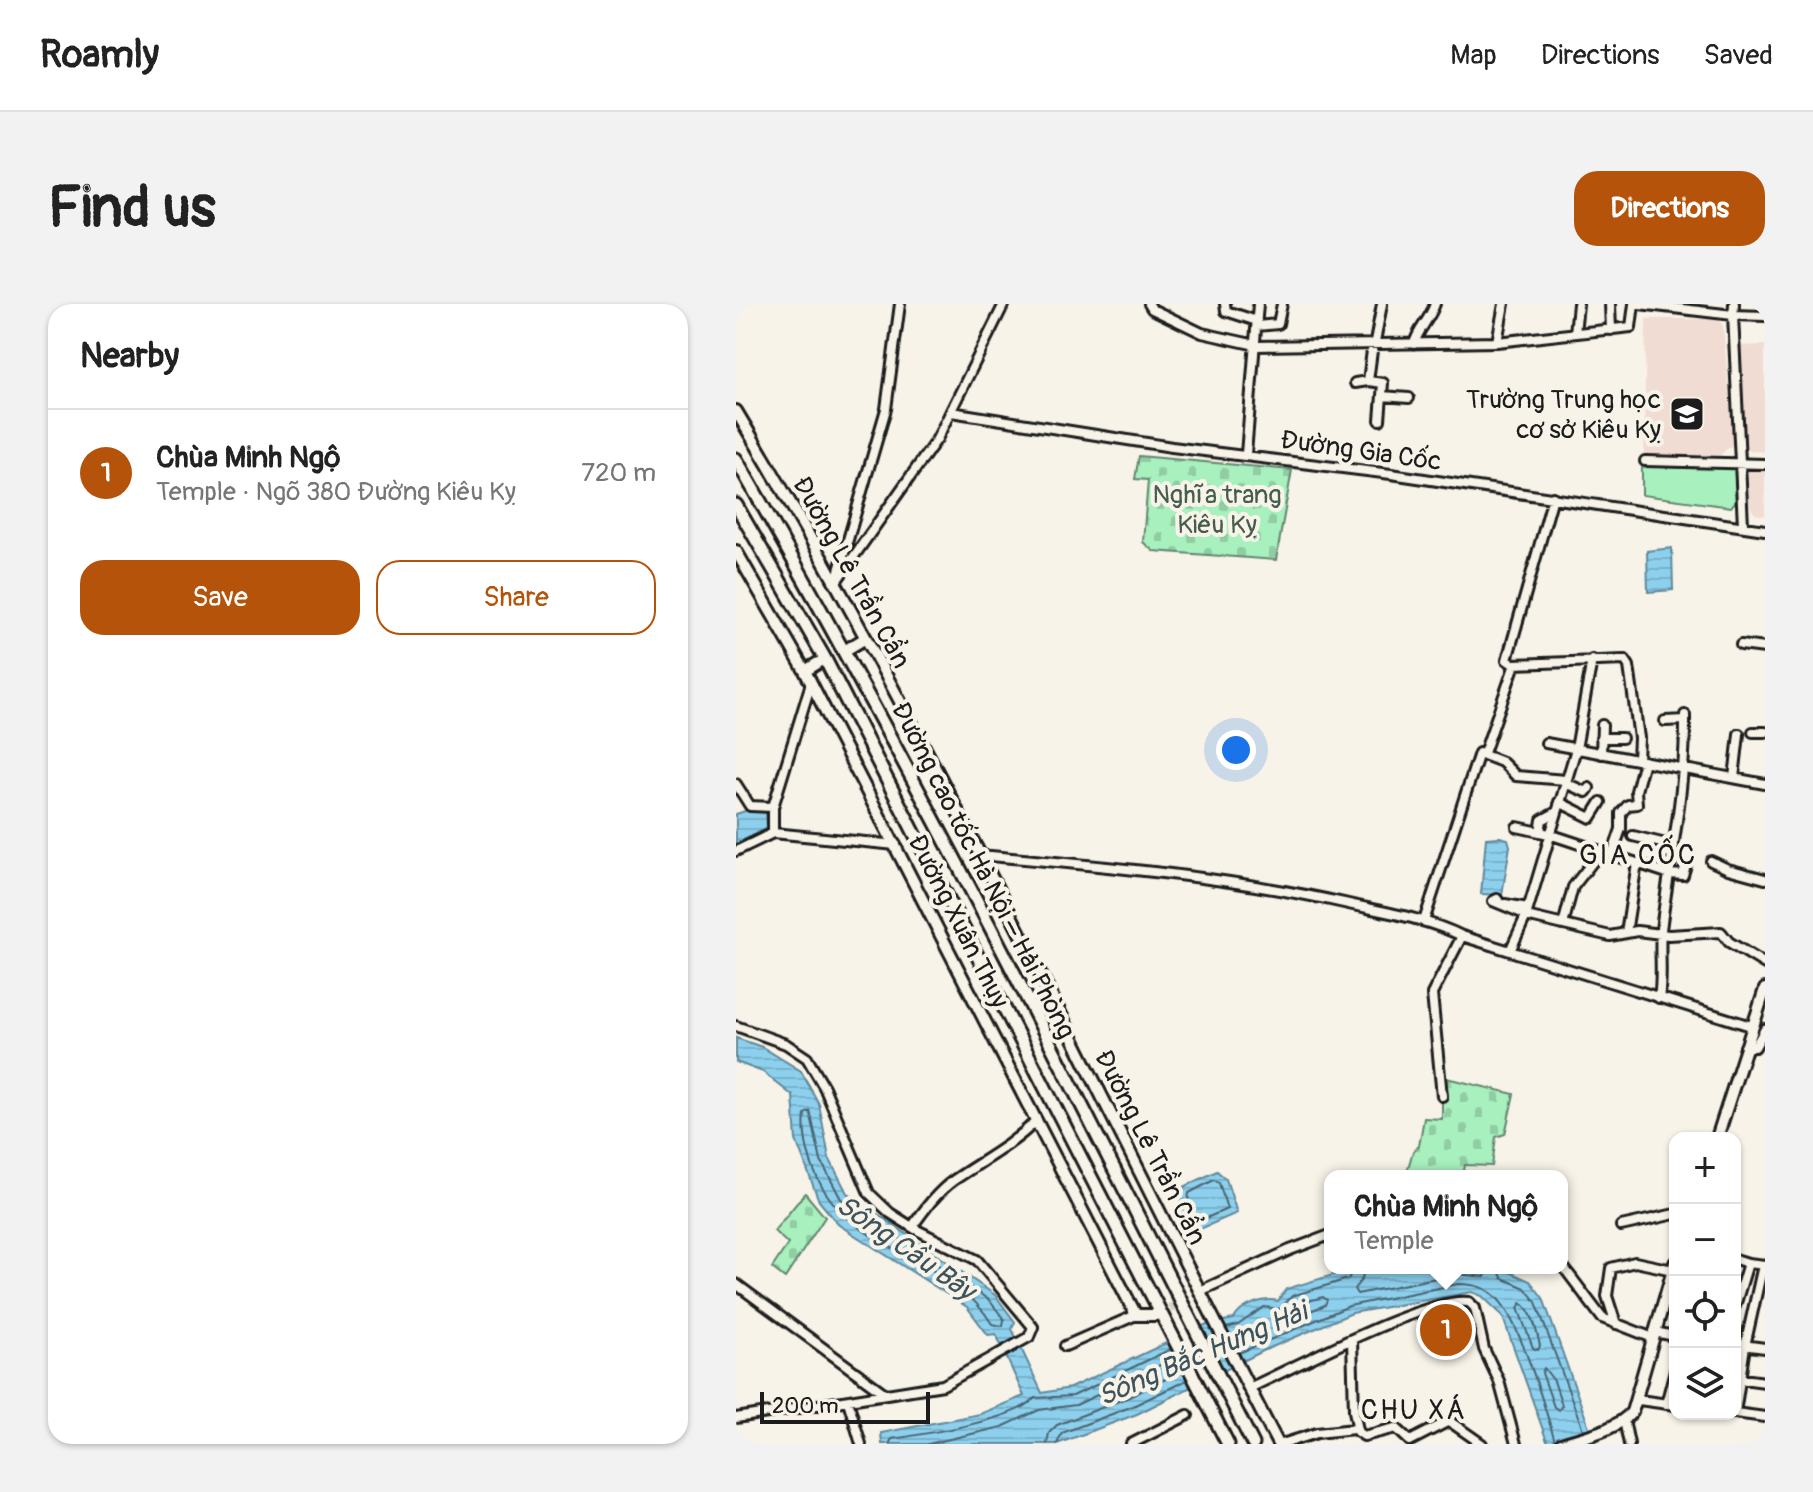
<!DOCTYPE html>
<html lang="en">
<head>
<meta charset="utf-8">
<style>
	body { margin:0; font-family:Pangolin,sans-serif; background:#f2f2f2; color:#222 }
	.controls { position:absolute; right:24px; bottom:24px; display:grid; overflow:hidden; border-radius:16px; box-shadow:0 2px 6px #0004 }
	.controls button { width:72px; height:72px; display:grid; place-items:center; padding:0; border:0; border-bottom:2px solid #e0e0e0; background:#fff; color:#222; font:40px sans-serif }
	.scale { position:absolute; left:24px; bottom:20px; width:170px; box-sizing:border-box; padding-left:8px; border:4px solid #1c1c1c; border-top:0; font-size:22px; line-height:28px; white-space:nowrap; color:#1c1c1c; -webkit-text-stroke:6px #f7f3e8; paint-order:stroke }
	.you { position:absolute; left:500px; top:446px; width:28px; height:28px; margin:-20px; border:6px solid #fff; border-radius:50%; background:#1a73e8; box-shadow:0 0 0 12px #1a73e833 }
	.badge { display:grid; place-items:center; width:52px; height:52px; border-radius:50%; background:#b45309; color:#fff; font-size:26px; font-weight:700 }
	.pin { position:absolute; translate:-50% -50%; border:4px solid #fff; box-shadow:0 2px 8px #0006 }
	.popup { position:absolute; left:588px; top:866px; width:244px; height:104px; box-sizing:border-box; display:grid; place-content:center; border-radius:16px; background:#fff; filter:drop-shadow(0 2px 6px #0005); font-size:26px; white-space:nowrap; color:#767676 }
	.popup b { font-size:30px; color:#222 }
	.popup::after { content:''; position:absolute; left:50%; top:100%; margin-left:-16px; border:16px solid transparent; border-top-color:#fff }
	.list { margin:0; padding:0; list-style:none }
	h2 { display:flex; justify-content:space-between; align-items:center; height:104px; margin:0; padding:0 32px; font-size:34px }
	h2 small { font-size:26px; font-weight:400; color:#767676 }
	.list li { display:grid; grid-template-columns:52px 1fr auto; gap:24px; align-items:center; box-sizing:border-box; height:128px; padding:0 32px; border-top:2px solid #e0e0e0 }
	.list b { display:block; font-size:30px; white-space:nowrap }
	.list p { margin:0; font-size:26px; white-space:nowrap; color:#767676 }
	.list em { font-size:26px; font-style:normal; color:#767676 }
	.actions { display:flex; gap:16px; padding:24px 32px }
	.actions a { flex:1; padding:18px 0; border:2px solid #b45309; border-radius:24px; text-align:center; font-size:28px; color:#b45309 }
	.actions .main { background:#b45309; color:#fff }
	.icon { flex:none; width:44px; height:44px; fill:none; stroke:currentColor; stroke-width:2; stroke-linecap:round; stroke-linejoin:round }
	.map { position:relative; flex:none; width:1029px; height:1140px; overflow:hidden; border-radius:24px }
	header { display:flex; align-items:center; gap:48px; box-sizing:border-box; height:112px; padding:0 40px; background:#fff; border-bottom:2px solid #e0e0e0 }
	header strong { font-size:38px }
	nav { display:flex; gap:44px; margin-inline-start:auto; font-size:28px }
	.intro { display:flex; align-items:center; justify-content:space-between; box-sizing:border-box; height:192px; padding:0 48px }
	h1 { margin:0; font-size:56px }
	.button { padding:20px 36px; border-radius:24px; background:#b45309; color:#fff; font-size:28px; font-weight:700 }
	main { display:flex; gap:48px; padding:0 48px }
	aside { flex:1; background:#fff; border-radius:24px; box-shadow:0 2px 6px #0004 }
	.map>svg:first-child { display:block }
</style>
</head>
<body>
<header>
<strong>Roamly</strong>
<nav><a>Map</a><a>Directions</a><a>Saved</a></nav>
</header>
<div class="intro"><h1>Find us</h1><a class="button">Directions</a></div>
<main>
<aside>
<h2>Nearby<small></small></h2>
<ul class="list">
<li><span class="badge">1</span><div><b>Chùa Minh Ngộ</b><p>Temple · Ngõ 380 Đường Kiêu Kỵ</p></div><em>720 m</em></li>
</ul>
<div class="actions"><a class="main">Save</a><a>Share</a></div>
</aside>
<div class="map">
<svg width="1029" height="1140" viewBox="0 0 1029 1140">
	<defs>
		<pattern id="cemetery-stones" width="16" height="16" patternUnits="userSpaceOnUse" patternTransform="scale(2)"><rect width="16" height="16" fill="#a8f0be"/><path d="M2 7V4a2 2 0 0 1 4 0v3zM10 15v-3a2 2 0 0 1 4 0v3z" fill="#90cda3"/></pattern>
		<pattern id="water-rules" width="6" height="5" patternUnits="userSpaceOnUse" patternTransform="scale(2)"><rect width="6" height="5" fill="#8dd0ee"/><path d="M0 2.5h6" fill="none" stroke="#79b2cc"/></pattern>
	</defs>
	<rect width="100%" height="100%" fill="#f7f3e8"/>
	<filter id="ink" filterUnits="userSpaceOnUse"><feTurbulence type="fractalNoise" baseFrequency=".0125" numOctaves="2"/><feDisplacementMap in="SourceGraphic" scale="16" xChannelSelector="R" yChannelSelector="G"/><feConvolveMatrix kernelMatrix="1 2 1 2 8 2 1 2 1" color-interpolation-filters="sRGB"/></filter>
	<g filter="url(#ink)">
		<path fill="#f1dcd3" d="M910,15H980L987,21L997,140L984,151H908Z
			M1029,41V148L1013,147L1008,139L1001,42Z
			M1012,166L1029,167V212L1019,210L1013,201Z"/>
		<path fill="#a8f0be" stroke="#62866d" stroke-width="2" d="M906,160L995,161L999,166L1000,197L995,203L906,191Z"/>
		<path fill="url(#cemetery-stones)" stroke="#62866d" stroke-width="2" d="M403,152L556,166L540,256L417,247L407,238L412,176L399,175Z
			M706,773L778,790L769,830L760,833L756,862L729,861L727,872L670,871L677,847L683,842L688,814L706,815Z
			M69,889L89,913L49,974L36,964L52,940L38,927Z"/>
		<path fill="url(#water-rules)" stroke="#60889a" stroke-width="2" d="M936,244L937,286L912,288L911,247Z
			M12,506L30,507L31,524L0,540V510Z
			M764,533L772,535L774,542L766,591L745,590L750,534Z
			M0,734L26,743L65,767L83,800L93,854L111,889L259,991L279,1018L276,1025L306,1089L334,1084L471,1020L498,1015C505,1002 527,993 542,997L550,985L620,964H765L794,977L807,994L859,1140H812L766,1011L746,992L736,988L616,1009L529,1046L401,1110L321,1140H146L145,1129L244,1110L288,1092L260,1030L252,1031L231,1003L103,921L83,897L60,836L57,792L27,768L0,758Z
			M481,867L490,875L501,909L455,929L443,906L446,884Z"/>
		<path fill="#f7f3e8" d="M457,1022L483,1073L463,1083L437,1031Z"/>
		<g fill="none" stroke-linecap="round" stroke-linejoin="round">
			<path stroke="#496470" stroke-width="2" d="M74,807L85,857L105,895L253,996L268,1015L267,1022L256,1020C211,946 105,951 75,858C70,841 67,828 69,810Z
				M478,876L483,879L491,905L459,919L451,905L453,889Z
				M628,964L626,975L618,985L621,990L720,970L749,973L752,964
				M762,964L766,974L789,984L800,998L847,1126
				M587,993L591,996L589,1001L562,1012L558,1010L562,1000Z
				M785,999C797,1006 801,1029 804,1042L802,1046L797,1044L782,1004Z
				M490,1024L502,1021L528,1003L544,1005L556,992L612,975L618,964
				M503,1049L613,1002L722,980C738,980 750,983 761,994C783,1015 809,1104 819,1137
				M808,1064L818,1077L826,1101L823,1106L818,1103L806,1069Z
				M153,1140L156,1135C188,1130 281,1116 299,1094L337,1092L435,1045
				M192,1140L266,1123L303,1106L340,1101L439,1054
				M311,1140L313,1129L321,1121L393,1093L446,1067
				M321,1140L326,1129L397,1102L451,1076"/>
			<path stroke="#d6d3c9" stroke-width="10" stroke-dasharray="10 5" stroke-linecap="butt" d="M420,1011L449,997"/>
			<defs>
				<path id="minor" d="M413,0L416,5L466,29L520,41
					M489,0L490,7L521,17
					M874,0L875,26
					M903,0L997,11L998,0
					M521,22L542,20L546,0
					M839,29L842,0
					M639,38L646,0
					M761,38L768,0
					M637,39L632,77L647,79L644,116
					M678,40C682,25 693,17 699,0
					M521,42L761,38L895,23L898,0
					M619,79L632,77
					M646,92L673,94
					M215,108L436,143L655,170L1029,226
					M510,150L522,0
					M909,157L1029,160
					M817,193L771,356L777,360L889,356L893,362L903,434L902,456
					M1007,221L997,11L1029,12
					M102,270L150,105L164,0
					M99,279L201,135L268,0
					M1005,341L1029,344
					M929,417L949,416
					M1017,428H1029
					M865,434H886
					M810,439L1029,480
					M748,449L779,360
					M865,450L866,421
					M998,474L1003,430
					M829,479L850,488L853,484
					M0,480L14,502L37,503
					M823,498L855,514L865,498
					M781,523L813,530L934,570L947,571L953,551
					M804,528L806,516L819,509
					M37,529L160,541
					M897,532L938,542
					M0,547L37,529V503L75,379
					M923,548L937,549
					M243,551C366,562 487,572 608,599C648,608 689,614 726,632L1015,722
					M876,551L885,525V509L892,501L901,500L900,487L908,457
					M975,557L992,565L1029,575
					M763,598L761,595L757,597L791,611
					M769,600L792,604
					M790,612L874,632L901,627L933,631L985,628L993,638L1029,660
					M688,617L743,449L766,458L780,472L830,476
					M827,621L837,583L865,547
					M890,629L901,559
					M774,647L790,612L840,445L856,356
					M923,694C927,671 923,649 925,626C934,554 950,484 949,411
					M0,722L50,740L71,754L88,783L133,889L154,909L179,925L241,956L297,1023L293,1033L207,1081L0,1114
					M1009,743H1019L1029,725
					M706,792L696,690L726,632
					M885,922L939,910
					M176,923C188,906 201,888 218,876C247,856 275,842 300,817
					M999,955L1012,959
					M826,961L866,1014L917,1034
					M0,980L148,1089
					M464,987L554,946L594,931
					M999,1002L1012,959L1029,961
					M880,1020L871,992L875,964L899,958L937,966
					M918,1028L939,1032
					M616,1035L618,1107L622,1126
					M999,1040L1029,1044
					M329,1042L400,1011
					M999,1074L1029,1078
					M513,1084C558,1064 691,992 733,998L739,1004L748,1045L763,1077L780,1140
					M903,1096L939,1101
					M112,1097L125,1140
					M930,1100L939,1066
					M999,1109L1009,1042L1027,961
					M999,1109L1029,1113
					M888,1116L893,1140
					M395,1140L452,1111
					M546,1140L581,1129L618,1125L628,1132L660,1124L674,1137L713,1117L746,1140"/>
				<path id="major" d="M0,107C201,440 362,795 542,1140
					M0,247L69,367L400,1011H420
					M113,344L128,335
					M69,367L82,359
					M981,834L1029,685
					M825,1140C849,1132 879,1127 896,1108L939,959"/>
				<path id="highway" d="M0,155C185,477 350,809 517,1140
					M0,201L88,353L492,1140"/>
			</defs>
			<use href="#minor" stroke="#1c1c1c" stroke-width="14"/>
			<use href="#major" stroke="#1c1c1c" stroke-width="16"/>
			<use href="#highway" stroke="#1c1c1c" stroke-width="17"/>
			<use href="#minor" stroke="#f7f3e8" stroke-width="8"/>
			<use href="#major" stroke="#f7f3e8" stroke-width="10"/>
			<use href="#highway" stroke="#f7f3e8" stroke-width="11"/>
		</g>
	</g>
	<defs>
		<symbol id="school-square" viewBox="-11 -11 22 22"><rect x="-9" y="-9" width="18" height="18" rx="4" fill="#1c1c1c" stroke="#f7f3e8"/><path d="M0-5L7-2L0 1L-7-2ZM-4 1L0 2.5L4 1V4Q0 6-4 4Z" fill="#fff"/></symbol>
	</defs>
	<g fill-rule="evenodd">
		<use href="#school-square" x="931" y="90" width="40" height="40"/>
	</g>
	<g text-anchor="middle" stroke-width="8" stroke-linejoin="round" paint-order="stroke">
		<g font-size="26" fill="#1c1c1c" stroke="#f7f3e8" text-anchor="end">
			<text x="925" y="104">Trường Trung học<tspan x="925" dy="30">cơ sở Kiêu Kỵ</tspan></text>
		</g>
		<g font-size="26" fill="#1c1c1c" stroke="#f7f3e8">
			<text transform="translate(625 146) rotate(8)" y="9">Đường Gia Cốc</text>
			<text transform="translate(116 268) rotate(61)" y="9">Đường Lê Trần Cẩn</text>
			<text transform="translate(248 566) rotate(63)" y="9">Đường cao tốc Hà Nội – Hải Phòng</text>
			<text transform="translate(223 617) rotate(63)" y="9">Đường Xuân Thụy</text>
			<text transform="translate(415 843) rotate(63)" y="9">Đường Lê Trần Cẩn</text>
		</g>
		<g font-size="26" fill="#465c4d" stroke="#f7f3e8">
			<text x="481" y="199">Nghĩa trang<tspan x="481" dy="30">Kiêu Kỵ</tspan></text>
		</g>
		<g font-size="28" letter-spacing="2" fill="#1c1c1c" stroke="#f7f3e8">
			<text x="902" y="560">GIA CỐC</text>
			<text x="678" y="1115">CHU XÁ</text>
		</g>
		<g font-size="28" font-style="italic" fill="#3e525b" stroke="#f7f3e8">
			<text transform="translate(170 943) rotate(35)" y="10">Sông Cầu Bây</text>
			<text transform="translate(466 1049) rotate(-23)" y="10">Sông Bắc Hưng Hải</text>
		</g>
	</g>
</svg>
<div class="controls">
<button>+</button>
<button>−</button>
<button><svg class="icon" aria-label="locate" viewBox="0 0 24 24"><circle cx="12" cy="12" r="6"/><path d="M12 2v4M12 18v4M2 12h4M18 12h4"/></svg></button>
<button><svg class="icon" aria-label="layers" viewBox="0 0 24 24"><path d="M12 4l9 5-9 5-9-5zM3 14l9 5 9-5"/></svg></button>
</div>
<div class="scale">200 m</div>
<div class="you"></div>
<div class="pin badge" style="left:710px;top:1026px">1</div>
<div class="popup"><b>Chùa Minh Ngộ</b>Temple</div>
</div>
</main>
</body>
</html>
